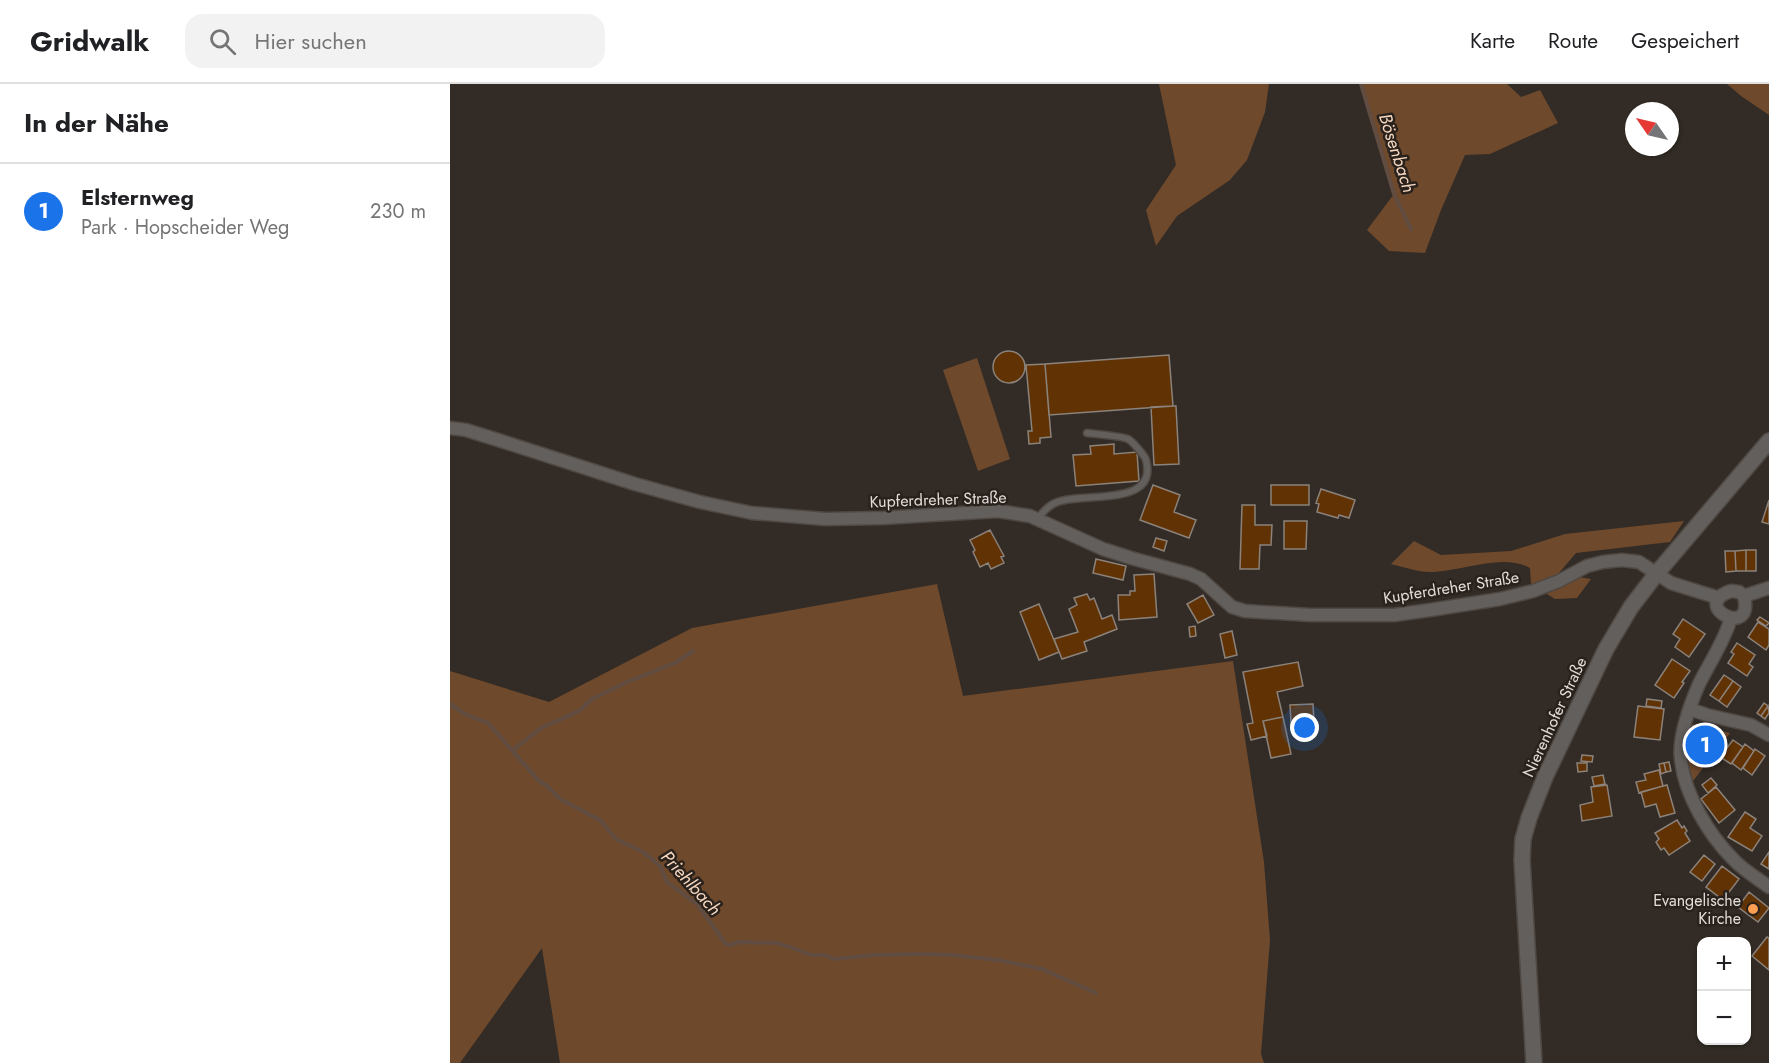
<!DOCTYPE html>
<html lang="de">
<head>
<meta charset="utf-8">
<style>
	body { margin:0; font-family:Jost,sans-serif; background:#f2f2f2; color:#202124 }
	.controls { position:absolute; right:18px; bottom:18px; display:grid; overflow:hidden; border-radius:12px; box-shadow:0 2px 4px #0004 }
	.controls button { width:54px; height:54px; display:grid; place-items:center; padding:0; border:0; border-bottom:2px solid #e0e0e0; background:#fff; color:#202124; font:30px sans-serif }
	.compass { position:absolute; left:1175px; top:18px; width:54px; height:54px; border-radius:50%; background:#fff; box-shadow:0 2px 4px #0004; rotate:304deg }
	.you { position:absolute; left:855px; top:644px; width:21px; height:21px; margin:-15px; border:4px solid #fff; border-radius:50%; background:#1a73e8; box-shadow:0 0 0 9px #1a73e833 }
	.badge { display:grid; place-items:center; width:39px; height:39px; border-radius:50%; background:#1a73e8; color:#fff; font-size:20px; font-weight:700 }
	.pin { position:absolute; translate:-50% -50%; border:3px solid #fff; box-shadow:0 2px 6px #0006 }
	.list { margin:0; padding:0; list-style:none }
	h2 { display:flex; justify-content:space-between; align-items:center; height:78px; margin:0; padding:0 24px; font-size:26px }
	h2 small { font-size:20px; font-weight:400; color:#757577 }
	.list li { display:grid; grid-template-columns:39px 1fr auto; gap:18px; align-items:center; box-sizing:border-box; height:96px; padding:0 24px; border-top:2px solid #e0e0e0 }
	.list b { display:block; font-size:22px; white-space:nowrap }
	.list p { margin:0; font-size:20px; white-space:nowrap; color:#757577 }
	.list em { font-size:20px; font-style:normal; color:#757577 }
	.icon { flex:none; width:33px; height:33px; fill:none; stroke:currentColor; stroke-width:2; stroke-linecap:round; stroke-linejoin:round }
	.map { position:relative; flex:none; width:1319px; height:979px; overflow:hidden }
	header { display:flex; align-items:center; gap:36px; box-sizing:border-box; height:84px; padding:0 30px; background:#fff; border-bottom:2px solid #e0e0e0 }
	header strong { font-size:28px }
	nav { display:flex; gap:33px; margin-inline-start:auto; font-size:21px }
	.search { width:420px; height:54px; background:#f2f2f2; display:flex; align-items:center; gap:15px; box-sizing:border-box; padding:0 21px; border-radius:18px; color:#757577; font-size:22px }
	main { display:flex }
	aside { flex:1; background:#fff }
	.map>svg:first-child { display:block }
</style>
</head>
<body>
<header>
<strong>Gridwalk</strong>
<div class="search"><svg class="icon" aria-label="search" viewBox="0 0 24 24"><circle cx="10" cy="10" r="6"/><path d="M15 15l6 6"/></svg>Hier suchen</div>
<nav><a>Karte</a><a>Route</a><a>Gespeichert</a></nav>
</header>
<main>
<aside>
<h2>In der Nähe<small></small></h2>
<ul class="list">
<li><span class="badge">1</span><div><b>Elsternweg</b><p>Park · Hopscheider Weg</p></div><em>230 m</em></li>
</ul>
</aside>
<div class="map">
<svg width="1319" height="979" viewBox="0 0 1319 979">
	<rect width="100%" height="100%" fill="#332c26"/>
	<path fill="#6e492c" d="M709,0H819L815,28L797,76L780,96L727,132L706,162L696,126L726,81Z
		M911,0H1057L1071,13L1090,6L1108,39L1040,70L1015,71L991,126L975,169L939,167L917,146L944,110Z
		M1277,0H1319V31L1291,12Z
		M527,274L560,375L528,387L493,286Z
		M1234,437L1220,458L1126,469L1108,490L1141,495L1127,514L1105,515L1081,500L1080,484C1053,469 1013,487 983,488C970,489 954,483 941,480L964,457L991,471L1061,467L1115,450Z
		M487,500L513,612L783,577L814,778L820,856L811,970L814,979H110L92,864L10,979H0V587L99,618L242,544Z
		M1241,640L1280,649L1243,697L1236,673Z"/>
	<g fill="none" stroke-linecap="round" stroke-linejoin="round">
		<path stroke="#604c41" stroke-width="4" d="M911,0L944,110L961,145
			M0,620L15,630L38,639L88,696L97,702L110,715L150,736L166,755L193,768L210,782L217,798L247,820L276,860L280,861L289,858L326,859L340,863L361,871H375L384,875L423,871L471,870L502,871L548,876L592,885L646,909
			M63,666L91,644L129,627L142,615L177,598L225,579L243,567"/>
	</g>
	<path fill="#613203" stroke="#8b827b" stroke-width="1.5" d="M543 283a16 16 0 1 1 32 0a16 16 0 1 1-32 0Z
		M719,271L723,322L599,331L595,280Z
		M595,280L601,353L590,354V359L579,360L578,347H582L576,281Z
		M723,322H726L729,380L704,381L701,323Z
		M664,360V370L687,368L689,397L626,402L623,371L641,370L640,362Z
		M703,401L730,411L724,428L746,436L739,454L690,436Z
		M821,401H859V421H821Z
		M871,405L905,416L899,434L889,431L888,434L867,428L869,420L866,419Z
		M1319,416V440L1312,438Z
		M792,421H805V441H822L821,461H810L809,485H790Z
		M834,437H857L856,465H834Z
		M540,446L554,472L551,473L554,479L541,485L538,479L530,483L523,468L525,466L520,456Z
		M706,454L717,457L714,467L703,463Z
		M1296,466V487H1286L1285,467Z
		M1296,466H1306V487H1296Z
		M1275,467H1285L1286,487L1276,488Z
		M646,475L676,482L673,496L643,489Z
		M704,490L707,533L669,536L668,511H680V507H685L684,491Z
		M637,510L640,516L644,514L652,535L662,531L667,545L634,558L637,567L612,575L604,555L628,548L619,525L627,521L624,514Z
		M753,511L764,531L748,539L737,520Z
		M589,520L609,568L589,576L570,528Z
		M1310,533L1319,539L1316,542L1307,536Z
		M1233,535L1255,550L1239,573L1225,563L1230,555L1223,550Z
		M1308,538L1319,545V561L1316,566L1298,553Z
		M745,542L746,552L740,553L739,543Z
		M782,547L787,571L775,574L770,550Z
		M1287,559L1305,571L1299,580L1303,583L1297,592L1278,579L1284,570L1281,568Z
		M1222,575L1240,587L1232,598L1234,599L1224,614L1205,601Z
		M848,578L853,602L827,608L833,633L813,637L817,652L801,656L797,640L803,639L793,588Z
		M1274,591L1283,597L1269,617L1260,611Z
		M1283,597L1291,603L1277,623L1269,617Z
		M1197,615L1212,617L1211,624L1196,622Z
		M1314,619L1318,622L1311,632L1307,629Z
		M863,620L864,638L841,639L840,621Z
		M1188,622L1214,625L1210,656L1184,653Z
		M1318,622L1319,629L1315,635L1311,632Z
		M833,633L841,670L821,674L813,637Z
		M1283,656L1293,663L1281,680L1270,673Z
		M1295,660L1304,667L1291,686L1282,679Z
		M1305,665L1315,672L1302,691L1293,684Z
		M1132,671L1143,672L1142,678L1131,677Z
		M1219,678L1221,687L1216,688L1214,679Z
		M1127,679H1137V687L1128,688Z
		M1214,679L1216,688L1211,690L1209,680Z
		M1209,686L1213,702L1189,709L1186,698L1196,696L1194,690Z
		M1153,691L1155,700L1144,702L1142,693Z
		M1261,694L1267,701L1258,709L1252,701Z
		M1157,701L1162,732L1132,737L1130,721L1143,718L1141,703Z
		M1217,701L1225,729L1210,733L1206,720L1195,723L1191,708Z
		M1266,703L1285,726L1269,739L1251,715Z
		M1295,728L1306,735L1300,744L1312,752L1302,767L1278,753Z
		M1227,736L1232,744L1234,742L1237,747L1235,749L1240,757L1219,771L1214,764L1211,766L1206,758L1209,755L1205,749Z
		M1319,768V785L1311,780Z
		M1254,771L1265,780L1252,797L1240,788Z
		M1272,782L1289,795L1273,816L1256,803Z
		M1299,808L1319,824L1308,838L1288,823Z
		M1317,853L1319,854V886L1302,872Z"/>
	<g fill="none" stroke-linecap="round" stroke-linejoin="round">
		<defs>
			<path id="service" d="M588,434C592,429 598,422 605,419C629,407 709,425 696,376C695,372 682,357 678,355C671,352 646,350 637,349"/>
			<path id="minor" d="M0,344L16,346L48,356L185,400L250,418L302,429L375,435L433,434L548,427L580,432L653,465L681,474L740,490L751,495L782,523L795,527L860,531H944L980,526L1050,515L1083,507L1109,497L1137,482L1153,478L1172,476L1189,478L1221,499L1269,514
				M1281,507L1289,508L1294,512C1305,557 1238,521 1281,507Z
				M1294,512L1319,504
				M1281,534C1274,558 1260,578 1249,600C1240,621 1228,652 1231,675C1234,710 1259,751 1283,775C1293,786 1307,794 1319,803
				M1240,625L1257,631L1301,641L1319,651"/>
			<path id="tertiary" d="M1084,979L1072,776L1073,755L1079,734L1095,693L1156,565L1181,523L1207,489L1319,357"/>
		</defs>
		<use href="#service" stroke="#4f4843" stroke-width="9"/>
		<use href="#minor" stroke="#4f4843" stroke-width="15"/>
		<use href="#tertiary" stroke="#4f4843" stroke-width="18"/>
		<use href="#service" stroke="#635f5c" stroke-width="6"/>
		<use href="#minor" stroke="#635f5c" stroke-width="12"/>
		<use href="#tertiary" stroke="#635f5c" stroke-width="15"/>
	</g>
	<circle fill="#fb9e51" stroke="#29221c" stroke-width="2" cx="1303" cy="825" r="6"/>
	<g text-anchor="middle" stroke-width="5" stroke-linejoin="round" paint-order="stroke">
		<g font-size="16" fill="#e2dcd9" stroke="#29221c">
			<text transform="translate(488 415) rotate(-2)" y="6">Kupferdreher Straße</text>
			<text transform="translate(1001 503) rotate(-9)" y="6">Kupferdreher Straße</text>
			<text transform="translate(1104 633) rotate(-65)" y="6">Nierenhofer Straße</text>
		</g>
		<g font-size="16" fill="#e2dcd9" stroke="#29221c" text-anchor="end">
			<text x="1291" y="822">Evangelische<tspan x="1291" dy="18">Kirche</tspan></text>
		</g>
		<g font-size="18" font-style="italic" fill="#f5d6bf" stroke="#29221c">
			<text transform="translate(947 69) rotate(72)" y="6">Bösenbach</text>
			<text transform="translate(241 799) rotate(48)" y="6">Priehlbach</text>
		</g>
	</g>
</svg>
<div class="controls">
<button>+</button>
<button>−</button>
</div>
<svg class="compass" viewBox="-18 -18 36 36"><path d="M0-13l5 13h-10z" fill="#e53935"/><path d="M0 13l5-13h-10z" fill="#757577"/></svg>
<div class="you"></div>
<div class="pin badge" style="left:1255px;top:661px">1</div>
</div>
</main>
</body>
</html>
